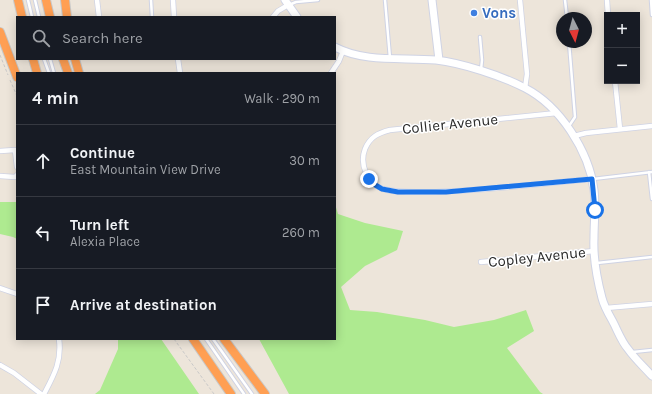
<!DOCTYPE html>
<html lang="en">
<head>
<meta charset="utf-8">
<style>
	body { margin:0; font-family:Karla,sans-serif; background:#242831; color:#f1f3f6 }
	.controls { position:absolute; right:12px; top:12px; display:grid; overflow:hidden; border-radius:0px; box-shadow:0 2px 10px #0003 }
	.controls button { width:36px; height:36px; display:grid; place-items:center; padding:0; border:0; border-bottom:1px solid #363941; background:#171b24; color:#f1f3f6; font:20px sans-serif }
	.compass { position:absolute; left:556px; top:12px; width:36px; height:36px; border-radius:50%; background:#171b24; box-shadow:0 2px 10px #0003; rotate:174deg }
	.stop { position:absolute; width:12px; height:12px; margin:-9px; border:3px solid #1a73e8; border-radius:50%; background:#fff }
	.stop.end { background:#1a73e8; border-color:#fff; box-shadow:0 1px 4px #0008 }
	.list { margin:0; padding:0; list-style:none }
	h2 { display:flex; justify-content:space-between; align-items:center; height:52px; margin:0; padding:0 16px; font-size:17px }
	h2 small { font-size:13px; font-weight:400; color:#9ea1a6 }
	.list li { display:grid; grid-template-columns:26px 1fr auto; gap:12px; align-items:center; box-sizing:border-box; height:72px; padding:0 16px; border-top:1px solid #363941 }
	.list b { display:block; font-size:15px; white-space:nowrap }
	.list p { margin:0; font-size:13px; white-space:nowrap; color:#9ea1a6 }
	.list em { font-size:13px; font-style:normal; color:#9ea1a6 }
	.icon { flex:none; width:22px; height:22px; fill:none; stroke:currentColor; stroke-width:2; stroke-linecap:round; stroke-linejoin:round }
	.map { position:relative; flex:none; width:652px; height:394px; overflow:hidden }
	.search { position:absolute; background:#171b24; box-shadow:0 2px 10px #0003; left:16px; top:16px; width:320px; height:44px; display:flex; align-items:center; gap:10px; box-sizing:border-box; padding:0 14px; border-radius:0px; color:#9ea1a6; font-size:15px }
	.panel { position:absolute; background:#171b24; box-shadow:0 2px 10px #0003; left:16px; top:72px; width:320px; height:268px; border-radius:0px }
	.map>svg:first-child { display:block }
</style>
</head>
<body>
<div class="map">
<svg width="652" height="394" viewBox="0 0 652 394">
	<rect width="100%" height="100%" fill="#ede5da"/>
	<path fill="#aeea90" d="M0,202H17V239L13,237L0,234Z
		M335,204L338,214L365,223L403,231L397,250L365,266L341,287L350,310L377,312L425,320L454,327L494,320L526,310L534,331L507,348L540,392L543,394H289L259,339H335Z
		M118,339H161L199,394H95L100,390L118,349Z"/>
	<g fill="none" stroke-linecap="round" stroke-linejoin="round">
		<defs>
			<path id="lane" d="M28,0L32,17
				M35,0L39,17
				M151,0L152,17
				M385,0L390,58
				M565,0L567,18
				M651,0L652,15
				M289,5L296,2L318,0
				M480,37L482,60L481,70
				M44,59L49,73
				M50,59L54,73
				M569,126L575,117L569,42
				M649,172L652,199
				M593,179L652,172
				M597,263L652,257
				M206,339L244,394
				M213,339L252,394
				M633,352L652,350"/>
			<path id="street" d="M97,0L99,17
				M173,0L174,17
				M520,0L527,74L525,88
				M607,0L608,15
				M273,17L278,11L288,5
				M178,59L180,73
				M331,73L339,61L343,51
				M615,81L620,129
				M557,113L390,130C378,133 370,137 365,149C359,165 368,184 383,189C397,193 413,192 428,192C483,191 538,184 592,179
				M574,136L586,133L652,126
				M0,151L15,150L17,167
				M0,176L15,177L17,175
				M481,262L594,251
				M0,288L17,294
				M606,308L652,304
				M0,365L14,373L41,394
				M44,394C54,375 62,361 59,339"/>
			<path id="secondary" d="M285,0L297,17
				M432,0L439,60
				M335,47C365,63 403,57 436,60C462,63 502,76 525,88C560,106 589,151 594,190C596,206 594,222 594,238C593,258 597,279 602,298C604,306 608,313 612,320C617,329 621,341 628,349C635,359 644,367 652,376"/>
			<path id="highway" d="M18,0L22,17
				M46,0L50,17
				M65,0L67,17
				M0,32L17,77
				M33,59L37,73
				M63,59L68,73
				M75,59L79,73
				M193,339L231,394
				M224,339L265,394"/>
		</defs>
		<use href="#lane" stroke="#cfd3e4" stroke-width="4.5"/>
		<use href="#street" stroke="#cfd3e4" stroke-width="6"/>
		<use href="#secondary" stroke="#cfd3e4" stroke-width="9"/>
		<use href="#highway" stroke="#c8c8c8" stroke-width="10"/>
		<path stroke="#c8c8c8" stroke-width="1" stroke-dasharray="3 2" stroke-linecap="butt" d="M0,55L8,75
			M10,80L17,96
			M174,339L214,394"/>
		<use href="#lane" stroke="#fff" stroke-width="2.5"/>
		<use href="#street" stroke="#fff" stroke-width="4.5"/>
		<use href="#secondary" stroke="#fff" stroke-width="7"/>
		<use href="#highway" stroke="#ff9f53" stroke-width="8"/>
	</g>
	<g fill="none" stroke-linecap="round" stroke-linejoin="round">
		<path stroke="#1a73e8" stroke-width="5" d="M369,179L372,183L382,189L398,192H446L592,179L595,210"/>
	</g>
	<circle fill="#3f7fe0" stroke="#fff" stroke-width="1.5" cx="474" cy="13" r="4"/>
	<g text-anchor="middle" stroke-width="3" stroke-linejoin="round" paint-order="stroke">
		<g font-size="15" font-weight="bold" fill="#366cbe" stroke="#fff" text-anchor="start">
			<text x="482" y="18">Vons</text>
		</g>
		<g font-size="15" fill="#2a2a2a" stroke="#fff">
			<text transform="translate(450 124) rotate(-6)" y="5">Collier Avenue</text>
			<text transform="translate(537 257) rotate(-6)" y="5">Copley Avenue</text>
		</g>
	</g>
</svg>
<div class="controls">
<button>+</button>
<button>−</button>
</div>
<svg class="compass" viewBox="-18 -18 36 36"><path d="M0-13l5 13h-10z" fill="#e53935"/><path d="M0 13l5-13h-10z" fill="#9ea1a6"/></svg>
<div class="stop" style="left:595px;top:210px"></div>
<div class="stop end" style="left:369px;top:179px"></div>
<div class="search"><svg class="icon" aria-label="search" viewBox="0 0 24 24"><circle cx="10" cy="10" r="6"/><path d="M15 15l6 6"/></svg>Search here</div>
<section class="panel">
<h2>4 min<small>Walk · 290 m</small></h2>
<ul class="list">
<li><svg class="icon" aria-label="ahead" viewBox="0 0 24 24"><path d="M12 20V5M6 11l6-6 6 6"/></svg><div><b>Continue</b><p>East Mountain View Drive</p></div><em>30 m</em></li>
<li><svg class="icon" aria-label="left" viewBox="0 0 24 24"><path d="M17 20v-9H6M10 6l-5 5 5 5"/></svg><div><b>Turn left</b><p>Alexia Place</p></div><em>260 m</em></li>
<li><svg class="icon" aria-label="arrive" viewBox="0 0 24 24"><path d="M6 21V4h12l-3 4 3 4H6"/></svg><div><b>Arrive at destination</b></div></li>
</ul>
</section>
</div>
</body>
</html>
